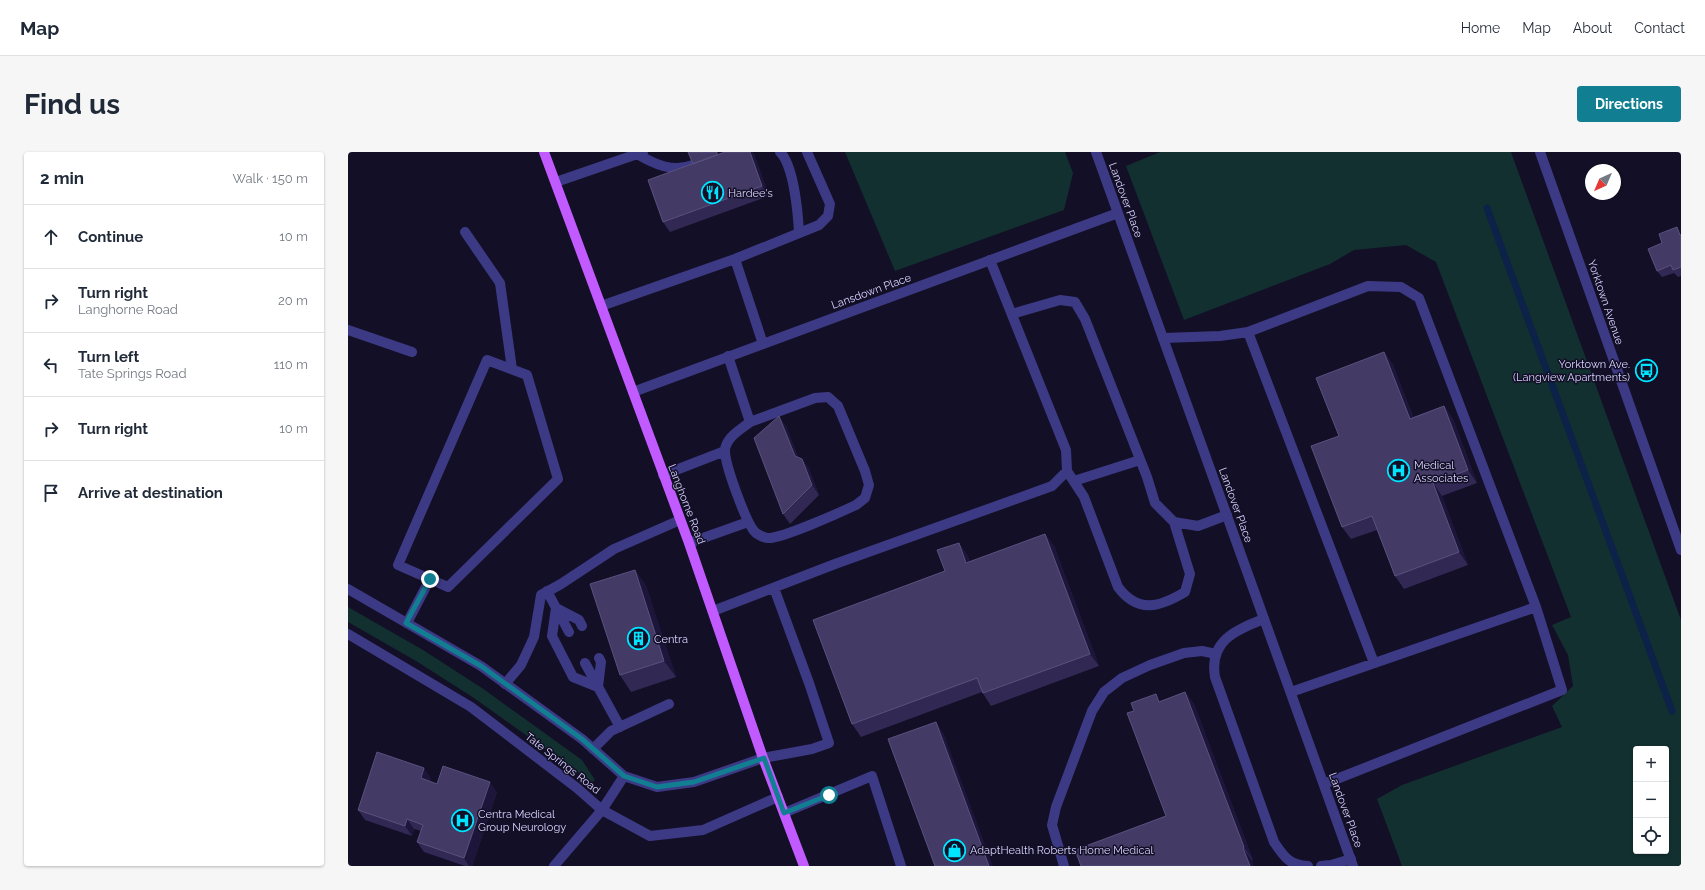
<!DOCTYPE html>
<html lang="en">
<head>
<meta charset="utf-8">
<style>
	body { margin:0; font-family:Raleway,sans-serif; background:#f6f6f7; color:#1f2937 }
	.controls { position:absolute; right:12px; bottom:12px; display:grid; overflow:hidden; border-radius:4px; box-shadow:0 1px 3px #0004 }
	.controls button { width:36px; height:36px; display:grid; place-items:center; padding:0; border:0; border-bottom:1px solid #e0e1e3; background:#fff; color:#1f2937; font:20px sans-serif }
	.compass { position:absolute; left:1237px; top:12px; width:36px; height:36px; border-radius:50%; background:#fff; box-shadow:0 1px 3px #0004; rotate:224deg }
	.stop { position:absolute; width:12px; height:12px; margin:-9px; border:3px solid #117e91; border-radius:50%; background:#fff }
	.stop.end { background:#117e91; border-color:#fff; box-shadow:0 1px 4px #0008 }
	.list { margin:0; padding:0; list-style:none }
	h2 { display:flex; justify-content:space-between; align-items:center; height:52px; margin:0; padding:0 16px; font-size:17px }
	h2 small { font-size:13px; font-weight:400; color:#747a83 }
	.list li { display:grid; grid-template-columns:26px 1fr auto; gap:12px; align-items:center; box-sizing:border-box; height:64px; padding:0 16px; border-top:1px solid #e0e1e3 }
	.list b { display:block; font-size:15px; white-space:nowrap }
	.list p { margin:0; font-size:13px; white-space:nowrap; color:#747a83 }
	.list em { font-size:13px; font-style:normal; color:#747a83 }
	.icon { flex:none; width:22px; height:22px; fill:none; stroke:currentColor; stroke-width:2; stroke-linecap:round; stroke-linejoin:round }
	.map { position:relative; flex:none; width:1333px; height:714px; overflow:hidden; border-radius:4px }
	header { display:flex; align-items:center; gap:24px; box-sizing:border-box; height:56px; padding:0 20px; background:#fff; border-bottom:1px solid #e0e1e3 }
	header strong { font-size:19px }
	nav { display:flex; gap:22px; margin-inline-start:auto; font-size:14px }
	.intro { display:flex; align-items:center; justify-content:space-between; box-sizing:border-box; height:96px; padding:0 24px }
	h1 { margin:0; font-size:28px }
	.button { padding:10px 18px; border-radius:4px; background:#117e91; color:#fff; font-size:14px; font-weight:700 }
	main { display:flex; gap:24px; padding:0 24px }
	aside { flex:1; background:#fff; border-radius:4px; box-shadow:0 1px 3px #0004 }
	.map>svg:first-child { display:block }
</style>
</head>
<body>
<header>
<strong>Map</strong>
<nav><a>Home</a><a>Map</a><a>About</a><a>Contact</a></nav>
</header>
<div class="intro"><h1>Find us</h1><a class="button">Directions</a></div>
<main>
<aside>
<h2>2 min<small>Walk · 150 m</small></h2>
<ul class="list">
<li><svg class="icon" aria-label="ahead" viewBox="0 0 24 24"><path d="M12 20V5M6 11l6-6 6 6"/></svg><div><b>Continue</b></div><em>10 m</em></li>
<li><svg class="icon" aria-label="right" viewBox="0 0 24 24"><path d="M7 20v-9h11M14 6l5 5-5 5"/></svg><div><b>Turn right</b><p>Langhorne Road</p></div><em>20 m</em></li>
<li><svg class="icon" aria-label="left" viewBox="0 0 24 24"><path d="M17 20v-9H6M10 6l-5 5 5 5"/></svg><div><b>Turn left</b><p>Tate Springs Road</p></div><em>110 m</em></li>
<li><svg class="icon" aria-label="right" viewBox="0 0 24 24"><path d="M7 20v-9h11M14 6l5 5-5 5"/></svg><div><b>Turn right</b></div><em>10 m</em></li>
<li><svg class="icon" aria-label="arrive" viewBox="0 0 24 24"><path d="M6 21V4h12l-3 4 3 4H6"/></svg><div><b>Arrive at destination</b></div></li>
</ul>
</aside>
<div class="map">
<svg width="1333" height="714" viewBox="0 0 1333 714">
	<rect width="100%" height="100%" fill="#130f26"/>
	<path fill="#12302f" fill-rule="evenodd" d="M497,0H717L725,21L716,58L547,119Z
		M812,0H1163L1333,468V714H1054L1029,647L1054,633L1214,575L1204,554L1225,534L1220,503L1204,473L1223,465L1088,110L1058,93L1006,98L982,112L836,168L778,14ZM1288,597H1318V699H1288Z
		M0,455L75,498L134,536L234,608L247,628L244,630L126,546L68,509L0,470Z"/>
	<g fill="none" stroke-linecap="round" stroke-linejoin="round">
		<path stroke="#0c2248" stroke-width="7" d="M1139,56L1324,559"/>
		<path stroke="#3d3a85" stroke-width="10" d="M432,0C446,14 450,61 451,81
			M289,2C306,12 325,21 345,13
			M208,30L295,0
			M117,80L152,131L164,217
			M387,107L471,73L480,64L482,52L459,0
			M253,154L387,107L415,192
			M664,162L712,148L727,150L737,167L799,325L807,351L826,370L850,374L879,363
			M0,178L64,200
			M900,180L1026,511
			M815,186L872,184L900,180L1020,134L1053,135L1071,146L1188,455L943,540
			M380,204L402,270C392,278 377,286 377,299C377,313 399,374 408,381C411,383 417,386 420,386C433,387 493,360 508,353L517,346L521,333L517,319L490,254L480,245L467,246L402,270
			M139,208L179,223L210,327L100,435L50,413Z
			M719,319L736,345L770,435C790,462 812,455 837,440L842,422L826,370
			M315,323L377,299
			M726,329L792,308
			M341,391L400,370
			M199,439L221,480
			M208,456L204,484L225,525L250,535
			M208,456L231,468L234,474
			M365,459L487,412L704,334L719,319L718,298L642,108
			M916,467C887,478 861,489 867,525L926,690C936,705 941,713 960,714
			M59,471L82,427
			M237,511L272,575
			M157,532L173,513L186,485L193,443L213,432L266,397L332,368
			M250,535L253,510L251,506
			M245,597L263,579L321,552
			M415,606L464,597L481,591L461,531L426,436
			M976,632L1214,538L1188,455
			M436,661L524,624L553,714
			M716,714L704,673L708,655L744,559L756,540L774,526L802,513L836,501L854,499L868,502
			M973,714L983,713L1003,707"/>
		<path stroke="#3d3a85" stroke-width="10" d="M748,0L1005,714
			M1192,0L1333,398
			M285,240L770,61
			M0,437L133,514L234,587L276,624L309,635L346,630L415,606
			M0,482L123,555L229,636L254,658L302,684L355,678L430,645
			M206,714L254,658L276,624"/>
		<path stroke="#c25bff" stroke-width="10" d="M196,0L341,391L415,606L456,714"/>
	</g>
	<path fill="#312854" d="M377,0H404L406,2L421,44L322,80L315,70L371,2Z
		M1333,82V124L1330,125L1326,121L1314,125L1309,119L1314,91Z
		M1036,200L1045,213L1065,265L1096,254L1105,267L1129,331L1094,344L1120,413L1056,437L1047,424L1029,378L1003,387L994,375Z
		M438,274L450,305L454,307L461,317L471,343L442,372L435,362Z
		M697,382L706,394L751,514L643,554L634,540L513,585L504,572L597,419L611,391L619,403L622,410Z
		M287,418L298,434L328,525L283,540L272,523Z
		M837,540L846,552L905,708H904L818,664L812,549Z
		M83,626L82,629L89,632L149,640L124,714H117L76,700L69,690L73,679L66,677L64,684L17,668L10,658Z"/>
	<path fill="#1d163a" d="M402,0H404L406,2L421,44L414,34Z
		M1036,200L1045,213L1070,279L1062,267Z
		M1096,254L1105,267L1129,331L1120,318Z
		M431,264L438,274L453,314L447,304Z
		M454,307L461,317L471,343L464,333Z
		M1085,331L1094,344L1120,413L1111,400Z
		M697,382L706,394L751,514L742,502Z
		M611,391L619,403L627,424L618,411Z
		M287,418L298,434L328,525L316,509Z
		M837,540L846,552L905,708L896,695Z
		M588,570L596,582L645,714H641Z
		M76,616L83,626L80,636L73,626Z
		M142,630L149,640L124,714H121L116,706Z
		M59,667L66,677L64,684L57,674Z
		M895,696L904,708L906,714H902Z"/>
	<path fill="#433a66" stroke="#5a527e" d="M340,0H369V3L345,12Z
		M377,0H402L414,34L315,70L300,28Z
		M1329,75L1332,83H1333V115L1325,118L1323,113L1309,119L1300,97L1314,91L1311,82Z
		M1036,200L1062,267L1096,254L1120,318L1085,331L1111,400L1047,424L1024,364L994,375L963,294L991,284L968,226Z
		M431,264L447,304L454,307L464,333L435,362L406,286Z
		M697,382L742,502L635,541L629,526L504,572L465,468L597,419L589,398L611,391L618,411Z
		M287,418L316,509L272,523L242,432Z
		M837,540L896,695L895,696L902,714H733L727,698L818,664L779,561L786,559L783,551L808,542L811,550Z
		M588,570L641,714H587L540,587Z
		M29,600L76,616L73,626L89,632L95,614L142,630L116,706L69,690L75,673L59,667L57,674L10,658Z"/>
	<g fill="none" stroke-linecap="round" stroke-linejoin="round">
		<path stroke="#117e91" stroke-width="5" d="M82,427L58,471L133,514L234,587L276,624L309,635L346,630L416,606L436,661L481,643"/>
	</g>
	<defs>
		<symbol id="restaurant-ring" viewBox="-11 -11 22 22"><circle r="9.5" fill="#130f26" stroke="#00e5ff" stroke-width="1.5"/><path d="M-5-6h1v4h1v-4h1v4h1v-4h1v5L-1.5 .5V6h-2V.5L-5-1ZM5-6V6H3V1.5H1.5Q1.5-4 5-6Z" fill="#00e5ff"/></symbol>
		<symbol id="bus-ring" viewBox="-11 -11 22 22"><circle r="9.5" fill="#130f26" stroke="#00e5ff" stroke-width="1.5"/><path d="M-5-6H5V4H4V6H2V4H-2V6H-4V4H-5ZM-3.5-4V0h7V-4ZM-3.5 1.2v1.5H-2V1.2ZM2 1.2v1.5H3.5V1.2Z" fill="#00e5ff"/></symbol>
		<symbol id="hospital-ring" viewBox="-11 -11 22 22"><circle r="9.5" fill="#130f26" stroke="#00e5ff" stroke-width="1.5"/><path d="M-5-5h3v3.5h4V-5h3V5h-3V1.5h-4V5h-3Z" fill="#00e5ff"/></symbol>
		<symbol id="building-ring" viewBox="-11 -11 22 22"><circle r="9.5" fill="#130f26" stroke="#00e5ff" stroke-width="1.5"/><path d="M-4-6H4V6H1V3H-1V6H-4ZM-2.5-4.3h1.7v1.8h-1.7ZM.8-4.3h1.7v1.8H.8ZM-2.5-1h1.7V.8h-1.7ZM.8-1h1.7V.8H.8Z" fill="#00e5ff"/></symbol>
		<symbol id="shop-ring" viewBox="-11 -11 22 22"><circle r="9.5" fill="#130f26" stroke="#00e5ff" stroke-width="1.5"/><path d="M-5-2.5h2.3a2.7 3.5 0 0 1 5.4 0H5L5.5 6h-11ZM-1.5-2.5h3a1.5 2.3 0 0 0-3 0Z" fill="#00e5ff"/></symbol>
	</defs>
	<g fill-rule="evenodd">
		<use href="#restaurant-ring" x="352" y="28" width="25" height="25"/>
		<use href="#bus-ring" x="1286" y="206" width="25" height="25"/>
		<use href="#hospital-ring" x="1038" y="306" width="25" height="25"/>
		<use href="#building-ring" x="278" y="474" width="25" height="25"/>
		<use href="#hospital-ring" x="102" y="656" width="25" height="25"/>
		<use href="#shop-ring" x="594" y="686" width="25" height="25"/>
	</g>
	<g text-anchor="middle" stroke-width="3" stroke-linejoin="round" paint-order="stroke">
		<g font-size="11" fill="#d9d4ff" stroke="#130f26" text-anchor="start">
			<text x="380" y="45">Hardee's</text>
			<text x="1282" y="216" text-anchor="end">Yorktown Ave.<tspan x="1282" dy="13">(Langview Apartments)</tspan></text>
			<text x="1066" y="317">Medical<tspan x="1066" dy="13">Associates</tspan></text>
			<text x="306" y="491">Centra</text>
			<text x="130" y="666">Centra Medical<tspan x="130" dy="13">Group Neurology</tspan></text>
			<text x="622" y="702">AdaptHealth Roberts Home Medical</text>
		</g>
		<g font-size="11" fill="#d9d4ff" stroke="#130f26">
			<text transform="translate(778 48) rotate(70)" y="4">Landover Place</text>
			<text transform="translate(523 139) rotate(-20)" y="4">Lansdown Place</text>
			<text transform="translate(1258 150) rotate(71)" y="4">Yorktown Avenue</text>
			<text transform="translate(339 352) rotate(69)" y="4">Langhorne Road</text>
			<text transform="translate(888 353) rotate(70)" y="4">Landover Place</text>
			<text transform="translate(215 611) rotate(38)" y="4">Tate Springs Road</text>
			<text transform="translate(998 658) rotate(70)" y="4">Landover Place</text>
		</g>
	</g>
</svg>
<div class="controls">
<button>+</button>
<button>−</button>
<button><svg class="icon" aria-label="locate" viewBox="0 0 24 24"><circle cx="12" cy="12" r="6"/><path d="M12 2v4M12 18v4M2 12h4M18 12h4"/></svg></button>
</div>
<svg class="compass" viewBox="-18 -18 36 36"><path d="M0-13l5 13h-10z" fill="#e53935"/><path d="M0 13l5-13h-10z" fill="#747a83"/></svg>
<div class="stop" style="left:481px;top:643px"></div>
<div class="stop end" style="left:82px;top:427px"></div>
</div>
</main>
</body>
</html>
